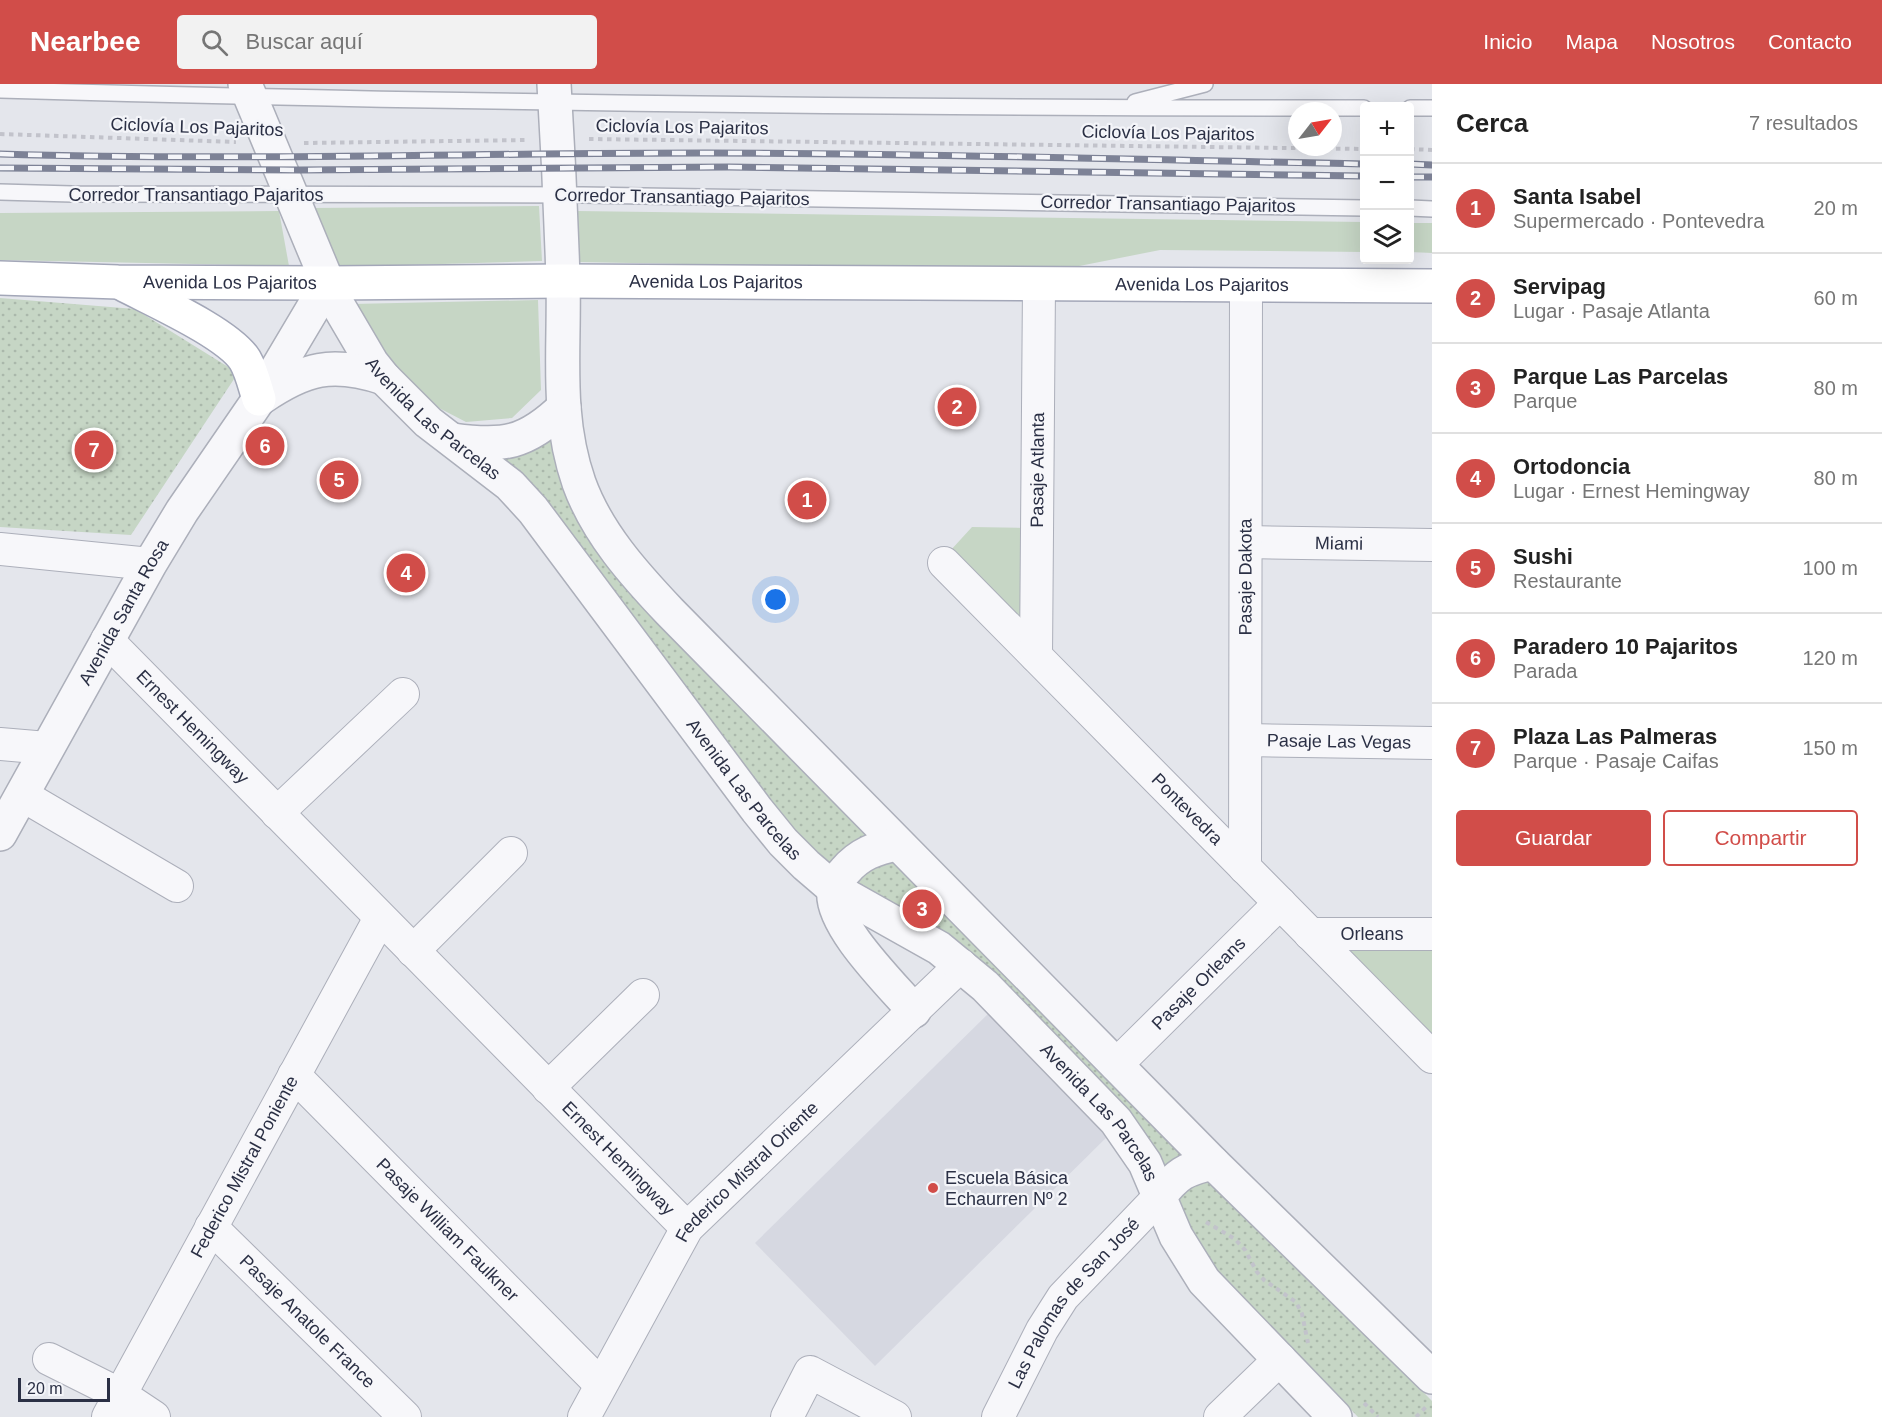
<!DOCTYPE html>
<html lang="es">
<head>
<meta charset="utf-8">
<style>
	body { margin:0; font-family:Helvetica,sans-serif; background:#f2f2f2; color:#222 }
	.controls { position:absolute; right:18px; top:18px; display:grid; overflow:hidden; border-radius:6px; box-shadow:0 6px 24px #0002 }
	.controls button { width:54px; height:54px; display:grid; place-items:center; padding:0; border:0; border-bottom:2px solid #e0e0e0; background:#fff; color:#222; font:30px sans-serif }
	.compass { position:absolute; left:1288px; top:18px; width:54px; height:54px; border-radius:50%; background:#fff; box-shadow:0 6px 24px #0002; rotate:59deg }
	.scale { position:absolute; left:18px; bottom:15px; width:92px; box-sizing:border-box; padding-left:6px; border:3px solid #2b3045; border-top:0; font-size:16px; line-height:21px; white-space:nowrap; color:#2b3045; -webkit-text-stroke:4px #f4f5f9; paint-order:stroke }
	.you { position:absolute; left:776px; top:516px; width:21px; height:21px; margin:-15px; border:4px solid #fff; border-radius:50%; background:#1a73e8; box-shadow:0 0 0 9px #1a73e833 }
	.badge { display:grid; place-items:center; width:39px; height:39px; border-radius:50%; background:#d14d49; color:#fff; font-size:20px; font-weight:700 }
	.pin { position:absolute; translate:-50% -50%; border:3px solid #fff; box-shadow:0 2px 6px #0006 }
	.list { margin:0; padding:0; list-style:none }
	h2 { display:flex; justify-content:space-between; align-items:center; height:78px; margin:0; padding:0 24px; font-size:26px }
	h2 small { font-size:20px; font-weight:400; color:#767676 }
	.list li { display:grid; grid-template-columns:39px 1fr auto; gap:18px; align-items:center; box-sizing:border-box; height:90px; padding:0 24px; border-top:2px solid #e0e0e0 }
	.list b { display:block; font-size:22px; white-space:nowrap }
	.list p { margin:0; font-size:20px; white-space:nowrap; color:#767676 }
	.list em { font-size:20px; font-style:normal; color:#767676 }
	.actions { display:flex; gap:12px; padding:18px 24px }
	.actions a { flex:1; padding:14px 0; border:2px solid #d14d49; border-radius:6px; text-align:center; font-size:21px; color:#d14d49 }
	.actions .main { background:#d14d49; color:#fff }
	.icon { flex:none; width:33px; height:33px; fill:none; stroke:currentColor; stroke-width:2; stroke-linecap:round; stroke-linejoin:round }
	.map { position:relative; flex:none; width:1432px; height:1333px; overflow:hidden }
	header { display:flex; align-items:center; gap:36px; box-sizing:border-box; height:84px; padding:0 30px; background:#d14d49; color:#fff }
	header strong { font-size:28px }
	nav { display:flex; gap:33px; margin-inline-start:auto; font-size:21px }
	.search { width:420px; height:54px; background:#f2f2f2; display:flex; align-items:center; gap:15px; box-sizing:border-box; padding:0 21px; border-radius:6px; color:#767676; font-size:22px }
	main { display:flex }
	aside { flex:1; background:#fff }
	.map>svg:first-child { display:block }
</style>
</head>
<body>
<header>
<strong>Nearbee</strong>
<div class="search"><svg class="icon" aria-label="search" viewBox="0 0 24 24"><circle cx="10" cy="10" r="6"/><path d="M15 15l6 6"/></svg>Buscar aquí</div>
<nav><a>Inicio</a><a>Mapa</a><a>Nosotros</a><a>Contacto</a></nav>
</header>
<main>
<div class="map">
<svg width="1432" height="1333" viewBox="0 0 1432 1333">
	<defs>
		<pattern id="park-dots" width="8" height="8" patternUnits="userSpaceOnUse" patternTransform="scale(1.5)"><rect width="8" height="8" fill="#c6d6c5"/><path d="M2 2h.1M6 6h.1" fill="none" stroke="#aab8ab" stroke-width="1.8" stroke-linecap="round"/></pattern>
	</defs>
	<rect width="100%" height="100%" fill="#e4e6ec"/>
	<path fill="#d6d8e1" d="M992,926L1112,1048L875,1282L755,1159Z"/>
	<path fill="#c6d6c5" d="M539,122L542,177L339,183L312,124Z
		M279,127L289,182L0,176V129Z
		M577,127L1364,138V168L1160,166L1054,187L579,178Z
		M1410,139H1432V169L1410,168Z
		M538,216L541,306L512,334L466,338L439,324L389,278L352,220Z
		M972,443L1026,444L1028,550L950,467Z
		M1340,862L1432,863V957Z"/>
	<path fill="url(#park-dots)" d="M0,214L135,225L238,289L131,451L0,443Z
		M550,351L564,392L1215,1096L1432,1317V1333H1358L1192,1161L1133,1041L799,763L737,676L503,372Z"/>
	<g fill="none" stroke-linecap="round" stroke-linejoin="round">
		<defs>
			<path id="service" d="M0,6C455,19 910,24 1364,24
				M1135,18L1205,0
				M1410,24H1432
				M0,108L72,110L583,111L1364,124
				M1410,124L1432,125"/>
			<g id="minor">
				<path id="s1" d="M1246,458L1432,461"/>
				<path d="M0,465L150,480"/>
				<path id="s2" d="M944,479L1432,973"/>
				<path id="s3" d="M107,556L687,1144"/>
				<path id="s4" d="M1036,572L1039,201"/>
				<path id="s5" d="M1246,656L1432,659"/>
				<path d="M0,660L47,664"/>
				<path d="M22,711L177,802"/>
				<path d="M277,729L403,610"/>
				<path id="s6" d="M1245,784L1246,202"/>
				<path id="s7" d="M1310,850H1432"/>
				<path d="M413,867L511,769"/>
				<path id="s8" d="M1116,981L1280,819"/>
				<path id="s9" d="M294,991L601,1301"/>
				<path d="M548,1004L643,911"/>
				<path id="s10" d="M211,1143L405,1333"/>
				<path d="M49,1275L121,1311L154,1333"/>
				<path id="s11" d="M108,1333L380,834"/>
				<path id="s12" d="M584,1333L687,1144L961,881"/>
				<path d="M787,1333L810,1288L895,1333"/>
				<path id="s13" d="M998,1333L1042,1246L1063,1213L1159,1113"/>
				<path d="M1220,1333L1280,1275"/>
			</g>
			<g id="tertiary">
				<path id="s14" d="M245,0L335,216L372,279L384,294L428,338L510,401L533,426L757,726L783,758L806,781L834,805L939,864L985,902L1116,1037L1145,1079L1176,1152L1204,1197L1335,1333"/>
				<path d="M554,0C558,65 561,130 563,196C565,266 555,330 579,399C597,449 634,490 670,528L1213,1079L1432,1293"/>
				<path d="M261,314C305,284 332,277 384,294"/>
				<path d="M453,356C503,363 526,360 564,323"/>
				<path id="s15" d="M0,750L150,480L182,427L259,315L328,199"/>
				<path d="M897,760C876,764 859,770 845,787C840,792 835,799 834,807C829,840 892,901 914,927"/>
				<path d="M1159,1113C1177,1090 1185,1085 1213,1079"/>
			</g>
			<g id="primary">
				<path id="s16" d="M0,194L118,198L328,199L563,197L1432,202"/>
				<path d="M123,200C153,216 228,249 245,276C252,288 255,303 259,315"/>
			</g>
		</defs>
		<use href="#service" stroke="#acafba" stroke-width="18"/>
		<use href="#minor" stroke="#acafba" stroke-width="34"/>
		<use href="#tertiary" stroke="#acafba" stroke-width="36"/>
		<use href="#primary" stroke="#a3a7b8" stroke-width="36"/>
		<path stroke="#c2c3cb" stroke-width="4" stroke-dasharray="4.5 4.5" stroke-linecap="butt" d="M0,50L236,58
			M589,55L1364,65
			M304,59L527,56
			M1410,65L1432,66
			M1206,1138L1235,1155L1245,1166L1257,1188L1264,1196L1296,1218L1302,1230L1308,1259
			M1364,1319L1378,1333
			M1416,1333L1426,1323"/>
		<use href="#service" stroke="#f7f7fa" stroke-width="15"/>
		<use href="#minor" stroke="#f7f7fa" stroke-width="32"/>
		<use href="#tertiary" stroke="#f7f7fa" stroke-width="33"/>
		<use href="#primary" stroke="#fff" stroke-width="33"/>
		<defs>
			<path id="rail" d="M0,70C235,77 471,69 706,69C926,69 1145,76 1364,80
				M1410,80L1432,81
				M0,84L300,86L729,83L1364,92
				M1410,93H1432"/>
		</defs>
		<use href="#rail" stroke="#7d8296" stroke-width="7"/>
		<use href="#rail" stroke="#f4f5f9" stroke-width="4.5" stroke-dasharray="14" stroke-linecap="butt"/>
	</g>
	<circle fill="#d14d49" stroke="#f4f5f9" stroke-width="2" cx="933" cy="1104" r="6"/>
	<g text-anchor="middle" stroke-width="4.5" stroke-linejoin="round" paint-order="stroke">
		<g font-size="18" fill="#2b3045" stroke="#f4f5f9">
			<text transform="translate(197 43) rotate(2)" y="6">Ciclovía Los Pajaritos</text>
			<text transform="translate(682 43) rotate(1)" y="6">Ciclovía Los Pajaritos</text>
			<text transform="translate(1168 49) rotate(1)" y="6">Ciclovía Los Pajaritos</text>
			<text x="196" y="117">Corredor Transantiago Pajaritos</text>
			<text transform="translate(682 113) rotate(1)" y="6">Corredor Transantiago Pajaritos</text>
			<text transform="translate(1168 120) rotate(1)" y="6">Corredor Transantiago Pajaritos</text>
			<text dy="6" stroke="none"><textPath href="#s16" startOffset="716">Avenida Los Pajaritos</textPath></text>
			<text dy="6" stroke="none"><textPath href="#s16" startOffset="230">Avenida Los Pajaritos</textPath></text>
			<text dy="6" stroke="none"><textPath href="#s16" startOffset="1202">Avenida Los Pajaritos</textPath></text>
			<text dy="6" stroke="none"><textPath href="#s14" startOffset="390">Avenida Las Parcelas</textPath></text>
			<text dy="6" stroke="none"><textPath href="#s4" startOffset="186">Pasaje Atlanta</textPath></text>
			<text dy="6" stroke="none"><textPath href="#s1" startOffset="93">Miami</textPath></text>
			<text dy="6" stroke="none"><textPath href="#s6" startOffset="291">Pasaje Dakota</textPath></text>
			<text dy="6" stroke="none"><textPath href="#s15" startOffset="254">Avenida Santa Rosa</textPath></text>
			<text dy="6" stroke="none"><textPath href="#s3" startOffset="122">Ernest Hemingway</textPath></text>
			<text dy="6" stroke="none"><textPath href="#s5" startOffset="93">Pasaje Las Vegas</textPath></text>
			<text dy="6" stroke="none"><textPath href="#s14" startOffset="876">Avenida Las Parcelas</textPath></text>
			<text dy="6" stroke="none"><textPath href="#s2" startOffset="346">Pontevedra</textPath></text>
			<text dy="6" stroke="none"><textPath href="#s7" startOffset="62">Orleans</textPath></text>
			<text dy="6" stroke="none"><textPath href="#s8" startOffset="116">Pasaje Orleans</textPath></text>
			<text dy="6" stroke="none"><textPath href="#s14" startOffset="1362">Avenida Las Parcelas</textPath></text>
			<text dy="6" stroke="none"><textPath href="#s3" startOffset="728">Ernest Hemingway</textPath></text>
			<text dy="6" stroke="none"><textPath href="#s11" startOffset="285">Federico Mistral Poniente</textPath></text>
			<text dy="6" stroke="none"><textPath href="#s12" startOffset="297">Federico Mistral Oriente</textPath></text>
			<text dy="6" stroke="none"><textPath href="#s9" startOffset="218">Pasaje William Faulkner</textPath></text>
			<text dy="6" stroke="none"><textPath href="#s13" startOffset="138">Las Palomas de San José</textPath></text>
			<text dy="6" stroke="none"><textPath href="#s10" startOffset="135">Pasaje Anatole France</textPath></text>
		</g>
		<g font-size="18" fill="#2b3045" stroke="#f4f5f9" text-anchor="start">
			<text x="945" y="1100">Escuela Básica<tspan x="945" dy="21">Echaurren Nº 2</tspan></text>
		</g>
	</g>
</svg>
<div class="controls">
<button>+</button>
<button>−</button>
<button><svg class="icon" aria-label="layers" viewBox="0 0 24 24"><path d="M12 4l9 5-9 5-9-5zM3 14l9 5 9-5"/></svg></button>
</div>
<svg class="compass" viewBox="-18 -18 36 36"><path d="M0-13l5 13h-10z" fill="#e53935"/><path d="M0 13l5-13h-10z" fill="#767676"/></svg>
<div class="scale">20 m</div>
<div class="you"></div>
<div class="pin badge" style="left:807px;top:416px">1</div>
<div class="pin badge" style="left:957px;top:323px">2</div>
<div class="pin badge" style="left:922px;top:825px">3</div>
<div class="pin badge" style="left:406px;top:489px">4</div>
<div class="pin badge" style="left:339px;top:396px">5</div>
<div class="pin badge" style="left:265px;top:362px">6</div>
<div class="pin badge" style="left:94px;top:366px">7</div>
</div>
<aside>
<h2>Cerca<small>7 resultados</small></h2>
<ul class="list">
<li><span class="badge">1</span><div><b>Santa Isabel</b><p>Supermercado · Pontevedra</p></div><em>20 m</em></li>
<li><span class="badge">2</span><div><b>Servipag</b><p>Lugar · Pasaje Atlanta</p></div><em>60 m</em></li>
<li><span class="badge">3</span><div><b>Parque Las Parcelas</b><p>Parque</p></div><em>80 m</em></li>
<li><span class="badge">4</span><div><b>Ortodoncia</b><p>Lugar · Ernest Hemingway</p></div><em>80 m</em></li>
<li><span class="badge">5</span><div><b>Sushi</b><p>Restaurante</p></div><em>100 m</em></li>
<li><span class="badge">6</span><div><b>Paradero 10 Pajaritos</b><p>Parada</p></div><em>120 m</em></li>
<li><span class="badge">7</span><div><b>Plaza Las Palmeras</b><p>Parque · Pasaje Caifas</p></div><em>150 m</em></li>
</ul>
<div class="actions"><a class="main">Guardar</a><a>Compartir</a></div>
</aside>
</main>
</body>
</html>
